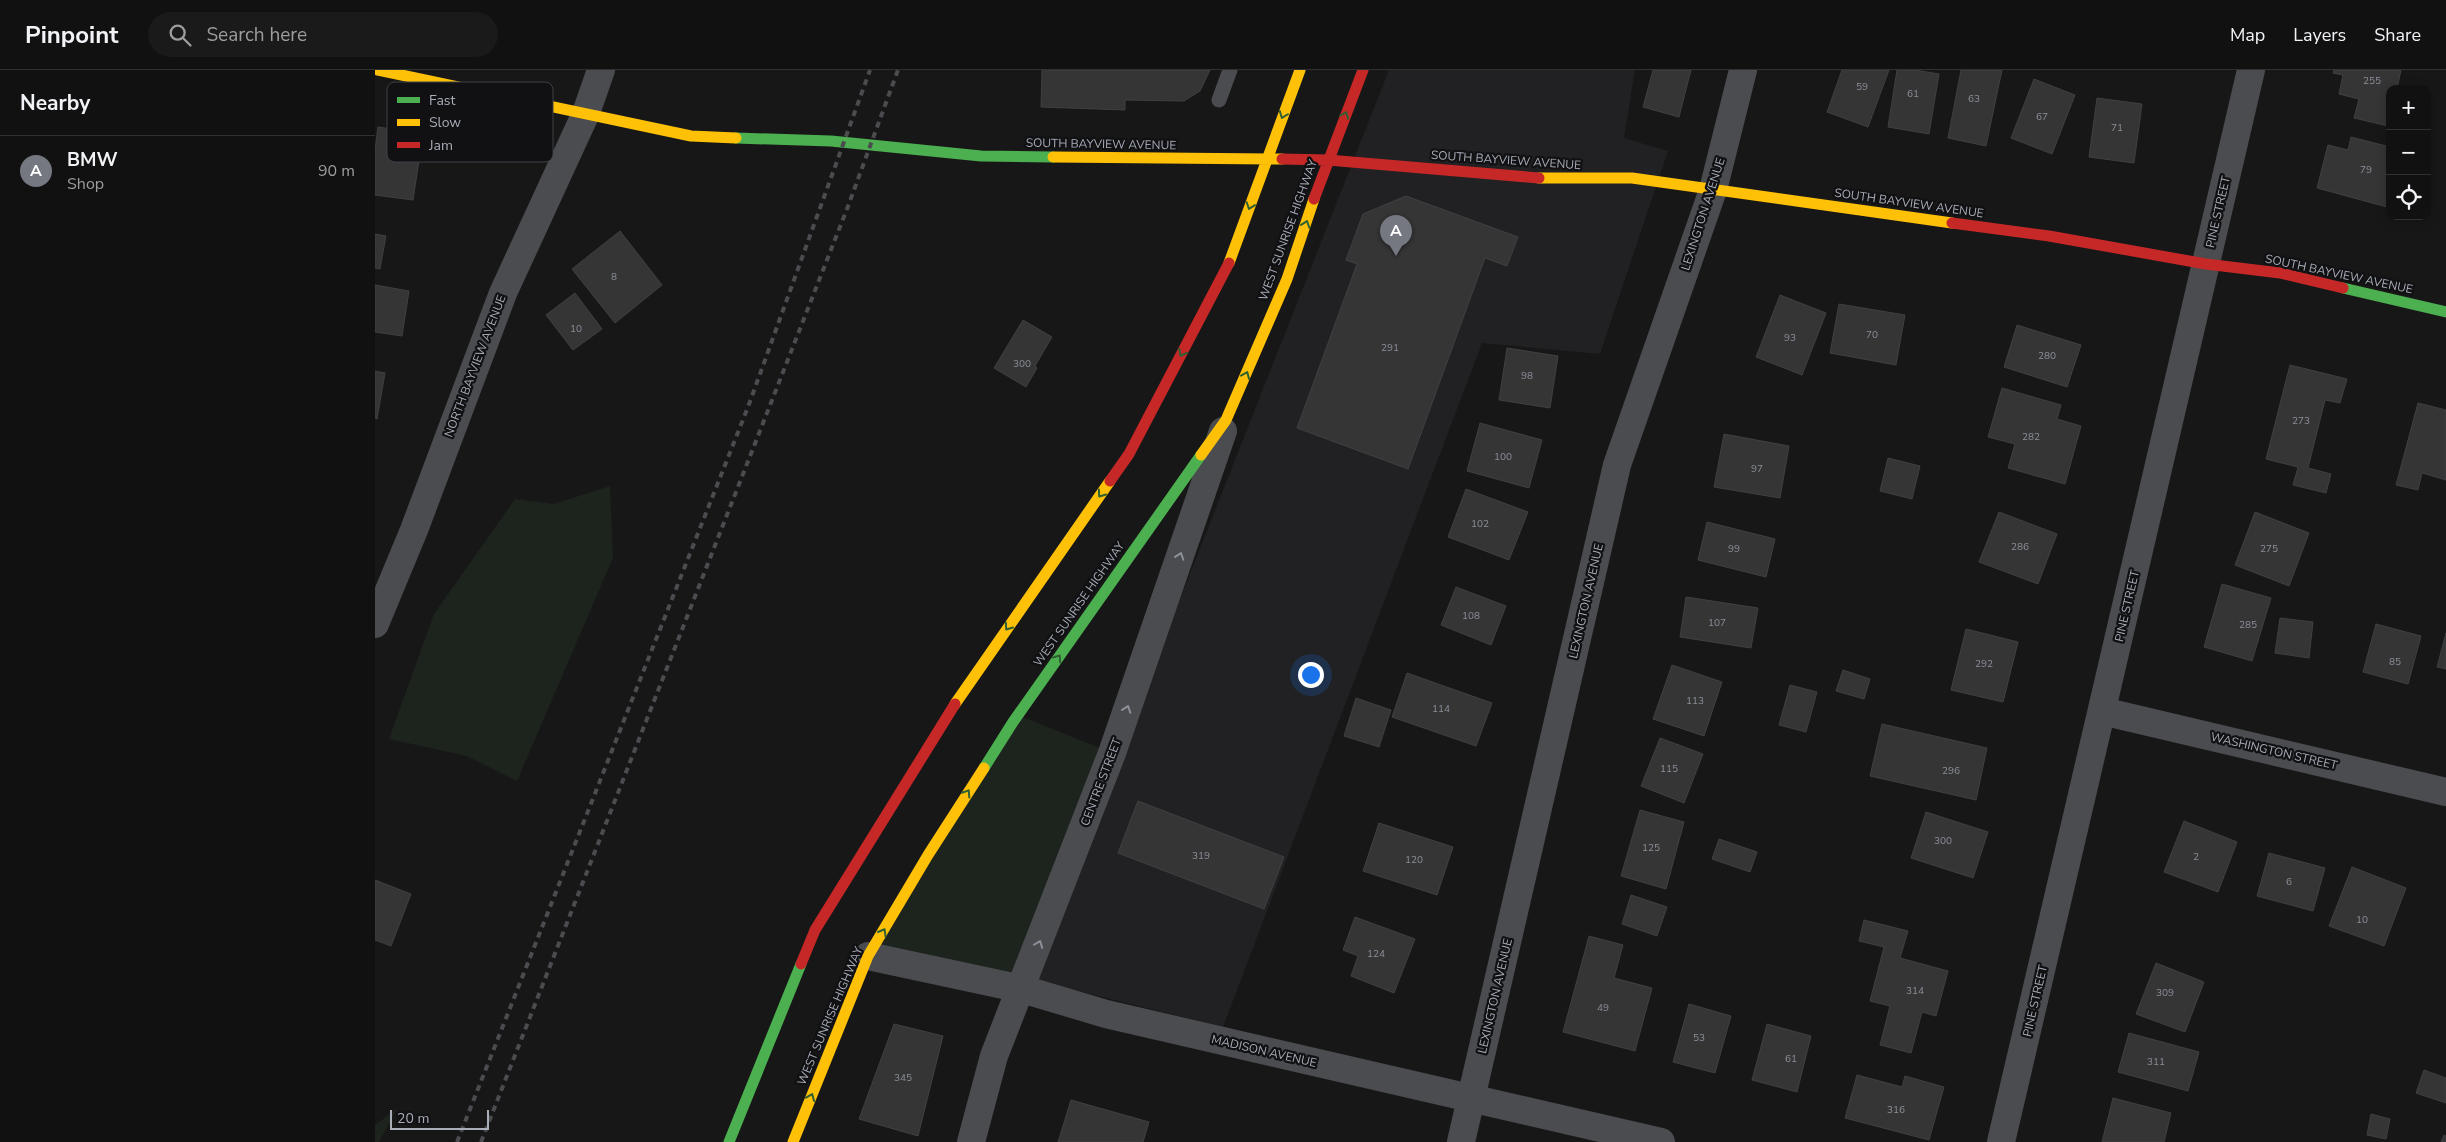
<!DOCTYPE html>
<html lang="en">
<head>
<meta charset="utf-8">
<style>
	body { margin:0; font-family:"Nunito Sans",sans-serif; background:#1a1a1a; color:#f1f3f6 }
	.controls { position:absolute; right:15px; top:15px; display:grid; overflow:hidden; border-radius:10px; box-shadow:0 2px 12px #0003 }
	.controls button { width:45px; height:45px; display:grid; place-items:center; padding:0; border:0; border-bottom:1px solid #303131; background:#111; color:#f1f3f6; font:25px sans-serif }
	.scale { position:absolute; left:15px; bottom:12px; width:99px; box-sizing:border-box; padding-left:5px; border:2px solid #a8adb8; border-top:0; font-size:14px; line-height:18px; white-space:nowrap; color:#a8adb8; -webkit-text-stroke:4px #111113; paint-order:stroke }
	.you { position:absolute; left:935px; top:604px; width:18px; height:18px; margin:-12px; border:4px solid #fff; border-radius:50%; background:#1a73e8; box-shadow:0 0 0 8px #1a73e833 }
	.badge { display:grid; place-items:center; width:32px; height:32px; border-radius:50%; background:#757880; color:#fff; font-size:16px; font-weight:700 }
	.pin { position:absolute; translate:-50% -41px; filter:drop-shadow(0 1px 2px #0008) }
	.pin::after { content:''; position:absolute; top:26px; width:18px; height:15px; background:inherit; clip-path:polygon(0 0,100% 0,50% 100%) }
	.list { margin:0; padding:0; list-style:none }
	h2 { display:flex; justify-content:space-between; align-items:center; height:65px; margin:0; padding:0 20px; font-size:21px }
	h2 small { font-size:16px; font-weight:400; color:#9c9d9f }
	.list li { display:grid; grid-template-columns:32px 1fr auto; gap:15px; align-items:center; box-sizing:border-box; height:70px; padding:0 20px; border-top:1px solid #303131 }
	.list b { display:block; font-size:19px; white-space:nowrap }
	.list p { margin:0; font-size:16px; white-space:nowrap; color:#9c9d9f }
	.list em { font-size:16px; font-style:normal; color:#9c9d9f }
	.icon { flex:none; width:28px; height:28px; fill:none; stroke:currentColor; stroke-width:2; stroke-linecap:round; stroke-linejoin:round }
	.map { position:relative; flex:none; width:2071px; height:1072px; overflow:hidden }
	header { display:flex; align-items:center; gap:30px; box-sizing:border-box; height:70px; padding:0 25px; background:#111; border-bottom:1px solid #303131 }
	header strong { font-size:24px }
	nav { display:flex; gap:28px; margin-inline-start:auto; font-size:18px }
	.search { width:350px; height:45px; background:#1a1a1a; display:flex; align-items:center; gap:12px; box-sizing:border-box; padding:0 18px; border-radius:28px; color:#9c9d9f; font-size:19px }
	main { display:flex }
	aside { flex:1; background:#111 }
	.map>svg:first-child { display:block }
</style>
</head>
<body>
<header>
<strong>Pinpoint</strong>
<div class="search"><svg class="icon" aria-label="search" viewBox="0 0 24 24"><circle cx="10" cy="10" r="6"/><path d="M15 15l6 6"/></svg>Search here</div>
<nav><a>Map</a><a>Layers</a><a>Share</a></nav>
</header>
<main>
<aside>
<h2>Nearby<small></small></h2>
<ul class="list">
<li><span class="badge">A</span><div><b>BMW</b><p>Shop</p></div><em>90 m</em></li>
</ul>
</aside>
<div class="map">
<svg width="2071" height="1072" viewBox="0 0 2071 1072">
	<rect width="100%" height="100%" fill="#171717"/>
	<path fill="#212123" d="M1014,0H1260L1249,68L1293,81L1225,284L1107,273L848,957L655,909Z"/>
	<path fill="#1d241e" d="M235,416L238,488L142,711L92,686L14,669L59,544L140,429L179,434Z
		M643,645L737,683L648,915L493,886Z
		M22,1039L4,1072H0V1055Z"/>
	<path fill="#353536" stroke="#3f4043" d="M667,0H835L825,21L809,31L750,30V40L666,37Z
		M1278,0H1316L1304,47L1268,37Z
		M1467,0H1514L1493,57L1452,42Z
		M1522,0H1540L1564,4L1554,64L1513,57Z
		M1586,0H1627L1611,76L1573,68Z
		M1959,0H2026L2022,19H2015L2013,56L1979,48L1984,29L1964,24L1968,5L1958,3Z
		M1659,9L1700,25L1677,84L1636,68Z
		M1722,28L1767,34L1759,93L1714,87Z
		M3,57L48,64L38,130L0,125V80Z
		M1976,67L2015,77V128L2012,137L1942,118L1953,75L1973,80Z
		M1031,126L1143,167L1132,196L1110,188L1033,399L922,358L982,194L971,190L988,144Z
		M245,161L287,215L240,253L197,199Z
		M0,164L11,166L5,199L0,198Z
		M0,215L34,221L27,266L0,262Z
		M200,223L227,259L198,280L171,245Z
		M1405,225L1451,243L1427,305L1381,287Z
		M1464,234L1530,245L1521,295L1455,283Z
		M648,250L677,267L660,296L662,298L651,317L619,298Z
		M1642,255L1706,275L1692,317L1629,297Z
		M1132,278L1183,286L1175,338L1124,330Z
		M1915,295L1972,309L1965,333L1950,330L1933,398L1956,404L1951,423L1918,415L1923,397L1891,389Z
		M0,301L10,303L2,349L0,348Z
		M1627,318L1686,335L1682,349L1706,356L1690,414L1633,398L1640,374L1613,367Z
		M2043,333L2071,340V410L2047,403L2043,420L2021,415Z
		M1105,353L1167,370L1154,418L1092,401Z
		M1349,364L1414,376L1405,428L1339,417Z
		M1513,388L1545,396L1537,429L1505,421Z
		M1091,419L1153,442L1134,490L1073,467Z
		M1624,442L1682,464L1663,514L1604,492Z
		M1880,442L1934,463L1914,516L1860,495Z
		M1332,452L1400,469L1391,507L1323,490Z
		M1847,514L1896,528L1877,591L1829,577Z
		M1081,517L1131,536L1116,575L1066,555Z
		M1311,527L1383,538L1376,578L1305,567Z
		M1905,548L1938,552L1934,588L1900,583Z
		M2001,554L2046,566L2033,614L1988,602Z
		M1591,559L1643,572L1628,632L1576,620Z
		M2071,563V599L2062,597Z
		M1297,595L1347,612L1329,666L1278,649Z
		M1468,600L1495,609L1489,629L1461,621Z
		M1032,603L1117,633L1101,676L1017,647Z
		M1415,615L1442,622L1431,662L1404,655Z
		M981,628L1016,640L1004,677L969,666Z
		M1507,654L1612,678L1601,730L1495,706Z
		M1285,668L1328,684L1309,733L1266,716Z
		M763,731L909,787L889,839L743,783Z
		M1265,740L1309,752L1291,819L1246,806Z
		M1551,742L1613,762L1598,808L1536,788Z
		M1809,751L1862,772L1843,822L1789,802Z
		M1004,753L1078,777L1062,825L988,801Z
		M1344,769L1382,782L1375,802L1337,789Z
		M1894,783L1950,798L1938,841L1882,826Z
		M1977,797L2031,818L2009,876L1954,856Z
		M0,810L36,824L16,876L0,870Z
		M1256,825L1292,837L1282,866L1247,854Z
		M980,847L1040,869L1019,923L976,906L983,886L968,880Z
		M1489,850L1533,861L1525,888L1573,901L1561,946L1547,942L1536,983L1505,975L1515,936L1495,931L1509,877L1484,871Z
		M1214,866L1248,875L1239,908L1277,918L1260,981L1188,962Z
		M1781,893L1829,912L1810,962L1761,944Z
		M1314,934L1356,946L1340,1003L1298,992Z
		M519,954L568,966L543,1066L484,1049Z
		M1392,954L1436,966L1422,1022L1377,1010Z
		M1754,963L1824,982L1813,1021L1743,1002Z
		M2049,1000L2071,1008V1033L2041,1023Z
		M1482,1005L1527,1017L1530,1006L1569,1017L1554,1070L1470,1048Z
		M1738,1028L1796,1043L1789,1072H1727Z
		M696,1030L774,1052L768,1072H683Z
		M1996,1044L2015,1049L2011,1069L1992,1065Z
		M2069,1065L2071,1066V1072H2066Z"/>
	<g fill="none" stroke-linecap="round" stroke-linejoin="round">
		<path stroke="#4b4c50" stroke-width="15" d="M844,30L855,0"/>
		<path stroke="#4b4c50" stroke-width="28" d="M0,554L39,460L128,223L211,43L226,0
			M1727,641L2071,722
			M493,886L647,919L731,944L1286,1072
			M596,1072L619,986L737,683L848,361
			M1086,1072L1242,395L1338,120L1368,0
			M1626,1072L1876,0"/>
		<path stroke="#4caf50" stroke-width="11" d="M361,68L456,71L606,86L678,87
			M1968,218L2071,242
			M609,698L638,652L826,385
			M354,1072L426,894"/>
		<path stroke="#ffc107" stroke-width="11" d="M3,0L316,66L361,68
			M678,87L907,89
			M1164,108H1257L1577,153
			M854,193L925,0
			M826,385L851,350L912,209L939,129
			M580,634L735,411
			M418,1072L493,886L553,785L609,698"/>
		<path stroke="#c62828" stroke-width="11" d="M907,89L953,90L1164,108
			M939,129L988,0
			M1577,153L1674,166L1831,194L1905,203L1968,218
			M735,411L754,384L854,193
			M426,894L440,860L580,634"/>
		<path stroke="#4b4c4f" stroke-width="4" stroke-dasharray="6 5" stroke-linecap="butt" d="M82,1072L373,337L495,0
			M106,1072L472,139L523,0"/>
	</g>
	<defs><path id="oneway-chevron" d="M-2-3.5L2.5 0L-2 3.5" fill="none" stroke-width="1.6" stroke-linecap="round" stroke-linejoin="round" transform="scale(1.25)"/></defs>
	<g stroke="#2e6032">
		<use href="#oneway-chevron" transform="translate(908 45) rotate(111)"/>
		<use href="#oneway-chevron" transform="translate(970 45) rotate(-69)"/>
		<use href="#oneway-chevron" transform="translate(875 136) rotate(109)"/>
		<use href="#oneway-chevron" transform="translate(931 154) rotate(-71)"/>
		<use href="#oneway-chevron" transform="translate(807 283) rotate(118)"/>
		<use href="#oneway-chevron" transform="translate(871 305) rotate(-67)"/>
		<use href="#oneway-chevron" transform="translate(726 424) rotate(125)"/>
		<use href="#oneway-chevron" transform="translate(633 557) rotate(125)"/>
		<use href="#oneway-chevron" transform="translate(683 588) rotate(-55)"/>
		<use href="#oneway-chevron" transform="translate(592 723) rotate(-57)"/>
		<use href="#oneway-chevron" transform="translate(508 862) rotate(-60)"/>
		<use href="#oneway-chevron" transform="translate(436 1027) rotate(-68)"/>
	</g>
	<g stroke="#8c9099">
		<use href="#oneway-chevron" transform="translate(805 486) rotate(-71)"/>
		<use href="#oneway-chevron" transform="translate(752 639) rotate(-71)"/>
		<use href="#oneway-chevron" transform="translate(664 874) rotate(-69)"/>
	</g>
	<g text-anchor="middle" stroke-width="4.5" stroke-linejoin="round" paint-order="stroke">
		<g font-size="10" fill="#8b8f98">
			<text x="1997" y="14">255</text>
			<text x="1487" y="20">59</text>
			<text x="1538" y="27">61</text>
			<text x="1599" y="32">63</text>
			<text x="1667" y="50">67</text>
			<text x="1742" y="61">71</text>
			<text x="1991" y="103">79</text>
			<text x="239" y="210">8</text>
			<text x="201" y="262">10</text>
			<text x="1497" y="268">70</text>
			<text x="1415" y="271">93</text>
			<text x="1015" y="281">291</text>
			<text x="1672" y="289">280</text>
			<text x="647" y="297">300</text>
			<text x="1152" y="309">98</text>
			<text x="1926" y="354">273</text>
			<text x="1656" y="370">282</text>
			<text x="1128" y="390">100</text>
			<text x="1382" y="402">97</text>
			<text x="1105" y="457">102</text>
			<text x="1645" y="480">286</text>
			<text x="1359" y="482">99</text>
			<text x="1894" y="482">275</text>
			<text x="1096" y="549">108</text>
			<text x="1342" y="556">107</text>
			<text x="1873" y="558">285</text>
			<text x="2020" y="595">85</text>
			<text x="1609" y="597">292</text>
			<text x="1320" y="634">113</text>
			<text x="1066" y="642">114</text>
			<text x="1294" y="702">115</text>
			<text x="1576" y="704">296</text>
			<text x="1568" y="774">300</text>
			<text x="1276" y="781">125</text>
			<text x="826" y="789">319</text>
			<text x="1821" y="790">2</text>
			<text x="1039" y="793">120</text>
			<text x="1914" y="815">6</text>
			<text x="1987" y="853">10</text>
			<text x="1001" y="887">124</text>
			<text x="1540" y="924">314</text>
			<text x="1790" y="926">309</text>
			<text x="1228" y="941">49</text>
			<text x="1324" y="971">53</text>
			<text x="1416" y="992">61</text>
			<text x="1781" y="995">311</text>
			<text x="528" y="1011">345</text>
			<text x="1521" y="1043">316</text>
		</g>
		<g font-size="12" fill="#a8adb8" stroke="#111113">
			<text transform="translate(726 74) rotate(1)" y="4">SOUTH BAYVIEW AVENUE</text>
			<text transform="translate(1131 90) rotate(4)" y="4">SOUTH BAYVIEW AVENUE</text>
			<text transform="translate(1534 133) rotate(8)" y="4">SOUTH BAYVIEW AVENUE</text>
			<text transform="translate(1843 142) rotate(-77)" y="4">PINE STREET</text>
			<text transform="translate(1328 144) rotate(-72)" y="4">LEXINGTON AVENUE</text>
			<text transform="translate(913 160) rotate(-70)" y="4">WEST SUNRISE HIGHWAY</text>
			<text transform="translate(1964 204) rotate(12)" y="4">SOUTH BAYVIEW AVENUE</text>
			<text transform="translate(100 296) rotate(-69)" y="4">NORTH BAYVIEW AVENUE</text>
			<text transform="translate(1211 531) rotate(-77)" y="4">LEXINGTON AVENUE</text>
			<text transform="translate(704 534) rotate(-55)" y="4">WEST SUNRISE HIGHWAY</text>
			<text transform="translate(1752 536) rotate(-77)" y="4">PINE STREET</text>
			<text transform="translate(1899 681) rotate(13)" y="4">WASHINGTON STREET</text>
			<text transform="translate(726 712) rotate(-69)" y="4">CENTRE STREET</text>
			<text transform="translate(1120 926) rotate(-77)" y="4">LEXINGTON AVENUE</text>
			<text transform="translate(1660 931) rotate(-77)" y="4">PINE STREET</text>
			<text transform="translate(455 946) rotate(-67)" y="4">WEST SUNRISE HIGHWAY</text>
			<text transform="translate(889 981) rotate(13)" y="4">MADISON AVENUE</text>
		</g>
	</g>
	<rect x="12" y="12" width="166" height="80" rx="8" fill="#111113" stroke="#3e4045" stroke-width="1"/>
	<rect x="22" y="27" width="23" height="6" fill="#4caf50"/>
	<rect x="22" y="49" width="23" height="7" fill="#ffc107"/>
	<rect x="22" y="72" width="23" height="6" fill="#c62828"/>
	<g font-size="14" fill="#a8adb8">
		<text x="54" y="35">Fast</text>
		<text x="54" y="57">Slow</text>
		<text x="54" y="80">Jam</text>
	</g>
</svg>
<div class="controls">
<button>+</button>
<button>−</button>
<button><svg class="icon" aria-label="locate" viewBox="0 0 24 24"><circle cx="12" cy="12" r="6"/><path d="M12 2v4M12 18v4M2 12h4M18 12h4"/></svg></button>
</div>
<div class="scale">20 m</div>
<div class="you"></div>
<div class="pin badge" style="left:1021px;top:186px">A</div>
</div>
</main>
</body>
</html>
